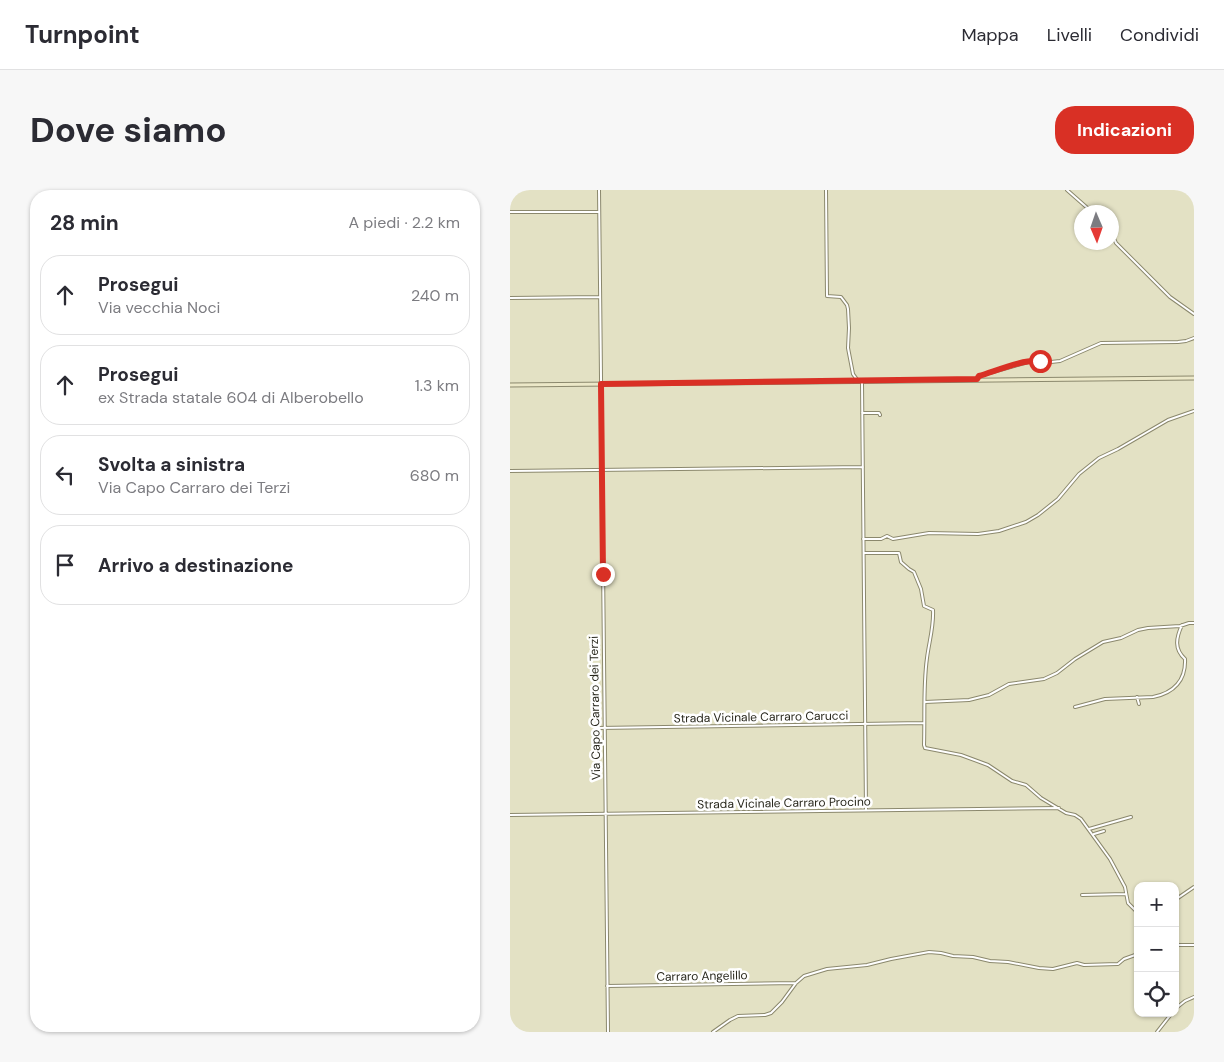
<!DOCTYPE html>
<html lang="it">
<head>
<meta charset="utf-8">
<style>
	body { margin:0; font-family:"DM Sans",sans-serif; background:#f7f7f7; color:#2b2b33 }
	.controls { position:absolute; right:15px; bottom:15px; display:grid; overflow:hidden; border-radius:10px; box-shadow:0 1px 4px #0004 }
	.controls button { width:45px; height:45px; display:grid; place-items:center; padding:0; border:0; border-bottom:1px solid #e1e1e2; background:#fff; color:#2b2b33; font:25px sans-serif }
	.compass { position:absolute; left:564px; top:15px; width:45px; height:45px; border-radius:50%; background:#fff; box-shadow:0 1px 4px #0004; rotate:178deg }
	.stop { position:absolute; width:15px; height:15px; margin:-11px; border:4px solid #d93025; border-radius:50%; background:#fff }
	.stop.end { background:#d93025; border-color:#fff; box-shadow:0 1px 5px #0008 }
	.list { margin:0; padding:0; list-style:none }
	h2 { display:flex; justify-content:space-between; align-items:center; height:65px; margin:0; padding:0 20px; font-size:21px }
	h2 small { font-size:16px; font-weight:400; color:#7c7c81 }
	.list li { display:grid; grid-template-columns:32px 1fr auto; gap:15px; align-items:center; box-sizing:border-box; height:80px; margin:0 10px 10px; padding:0 10px; border:1px solid #e1e1e2; border-radius:20px }
	.list b { display:block; font-size:19px; white-space:nowrap }
	.list p { margin:0; font-size:16px; white-space:nowrap; color:#7c7c81 }
	.list em { font-size:16px; font-style:normal; color:#7c7c81 }
	.icon { flex:none; width:28px; height:28px; fill:none; stroke:currentColor; stroke-width:2; stroke-linecap:round; stroke-linejoin:round }
	.map { position:relative; flex:none; width:684px; height:842px; overflow:hidden; border-radius:20px }
	header { display:flex; align-items:center; gap:30px; box-sizing:border-box; height:70px; padding:0 25px; background:#fff; border-bottom:1px solid #e1e1e2 }
	header strong { font-size:24px }
	nav { display:flex; gap:28px; margin-inline-start:auto; font-size:18px }
	.intro { display:flex; align-items:center; justify-content:space-between; box-sizing:border-box; height:120px; padding:0 30px }
	h1 { margin:0; font-size:35px }
	.button { padding:12px 22px; border-radius:20px; background:#d93025; color:#fff; font-size:18px; font-weight:700 }
	main { display:flex; gap:30px; padding:0 30px }
	aside { flex:1; background:#fff; border-radius:20px; box-shadow:0 1px 4px #0004 }
	.map>svg:first-child { display:block }
</style>
</head>
<body>
<header>
<strong>Turnpoint</strong>
<nav><a>Mappa</a><a>Livelli</a><a>Condividi</a></nav>
</header>
<div class="intro"><h1>Dove siamo</h1><a class="button">Indicazioni</a></div>
<main>
<aside>
<h2>28 min<small>A piedi · 2.2 km</small></h2>
<ul class="list">
<li><svg class="icon" aria-label="ahead" viewBox="0 0 24 24"><path d="M12 20V5M6 11l6-6 6 6"/></svg><div><b>Prosegui</b><p>Via vecchia Noci</p></div><em>240 m</em></li>
<li><svg class="icon" aria-label="ahead" viewBox="0 0 24 24"><path d="M12 20V5M6 11l6-6 6 6"/></svg><div><b>Prosegui</b><p>ex Strada statale 604 di Alberobello</p></div><em>1.3 km</em></li>
<li><svg class="icon" aria-label="left" viewBox="0 0 24 24"><path d="M17 20v-9H6M10 6l-5 5 5 5"/></svg><div><b>Svolta a sinistra</b><p>Via Capo Carraro dei Terzi</p></div><em>680 m</em></li>
<li><svg class="icon" aria-label="arrive" viewBox="0 0 24 24"><path d="M6 21V4h12l-3 4 3 4H6"/></svg><div><b>Arrivo a destinazione</b></div></li>
</ul>
</aside>
<div class="map">
<svg width="684" height="842" viewBox="0 0 684 842">
	<rect width="100%" height="100%" fill="#e3e1c4"/>
	<g fill="none" stroke-linecap="round" stroke-linejoin="round">
		<defs>
			<path id="minor" d="M89,0L98,842
				M316,0L317,106L331,107L337,115L338,119L339,138L338,158L343,184L348,191
				M557,0L582,22
				M0,22H89
				M602,44L606,53L660,107L684,124
				M0,108L90,107
				M467,189L469,186L522,171L541,172L550,171L591,153L668,152L676,151L684,148
				M352,193L356,620
				M352,223H369L370,225
				M0,281L353,277
				M353,349H371L377,346L383,349L419,343L468,344L489,341L516,332L528,325L548,309L569,284L589,268L608,259L658,230L684,221
				M354,363H389L391,372L399,379L404,382L411,399L414,416L423,420C424,436 419,452 417,468C413,496 415,526 414,555L415,558L451,565L478,575L502,591L516,595L531,608L556,623L565,625L571,629L600,669L615,697L618,713L628,723
				M627,507L629,514
				M415,512L459,510L479,505L499,494L534,489L547,483L565,469L593,452L611,448L628,440L638,438L670,436L679,433H684
				M565,517L595,509L643,507C664,503 676,490 675,469C664,459 666,448 672,435
				M88,538L414,533
				M0,625L549,618
				M579,639L621,627
				M584,644L594,641
				M572,705L616,704
				M665,710L684,697
				M665,755H684
				M97,796L286,793
				M665,819L675,811L684,807
				M203,842L220,830L228,826L255,825L261,823L272,812L286,793L294,786L317,779L357,775L381,769L419,762L431,763L443,766L463,767L480,771L498,772L529,778L543,779L567,773L574,775L608,774L614,769L628,764
				M647,842L662,823
				M679,842L684,838"/>
			<path id="secondary" d="M0,195L684,188"/>
		</defs>
		<use href="#minor" stroke="#8b886d" stroke-width="4"/>
		<use href="#secondary" stroke="#8b886d" stroke-width="5"/>
		<use href="#minor" stroke="#fff" stroke-width="2"/>
		<use href="#secondary" stroke="#ece8c8" stroke-width="3"/>
	</g>
	<g fill="none" stroke-linecap="round" stroke-linejoin="round">
		<path stroke="#d93025" stroke-width="6" d="M93,384L91,194L467,189L469,186C486,181 513,169 530,171"/>
	</g>
	<g text-anchor="middle" stroke-width="5" stroke-linejoin="round" paint-order="stroke">
		<g font-size="12" fill="#28271c" stroke="#fff">
			<text transform="translate(85 518) rotate(-91)" y="4">Via Capo Carraro dei Terzi</text>
			<text transform="translate(251 527) rotate(-1)" y="4">Strada Vicinale Carraro Carucci</text>
			<text transform="translate(274 613) rotate(-1)" y="4">Strada Vicinale Carraro Procino</text>
			<text transform="translate(192 786) rotate(-1)" y="4">Carraro Angelillo</text>
		</g>
	</g>
</svg>
<div class="controls">
<button>+</button>
<button>−</button>
<button><svg class="icon" aria-label="locate" viewBox="0 0 24 24"><circle cx="12" cy="12" r="6"/><path d="M12 2v4M12 18v4M2 12h4M18 12h4"/></svg></button>
</div>
<svg class="compass" viewBox="-18 -18 36 36"><path d="M0-13l5 13h-10z" fill="#e53935"/><path d="M0 13l5-13h-10z" fill="#7c7c81"/></svg>
<div class="stop" style="left:530px;top:171px"></div>
<div class="stop end" style="left:93px;top:384px"></div>
</div>
</main>
</body>
</html>
